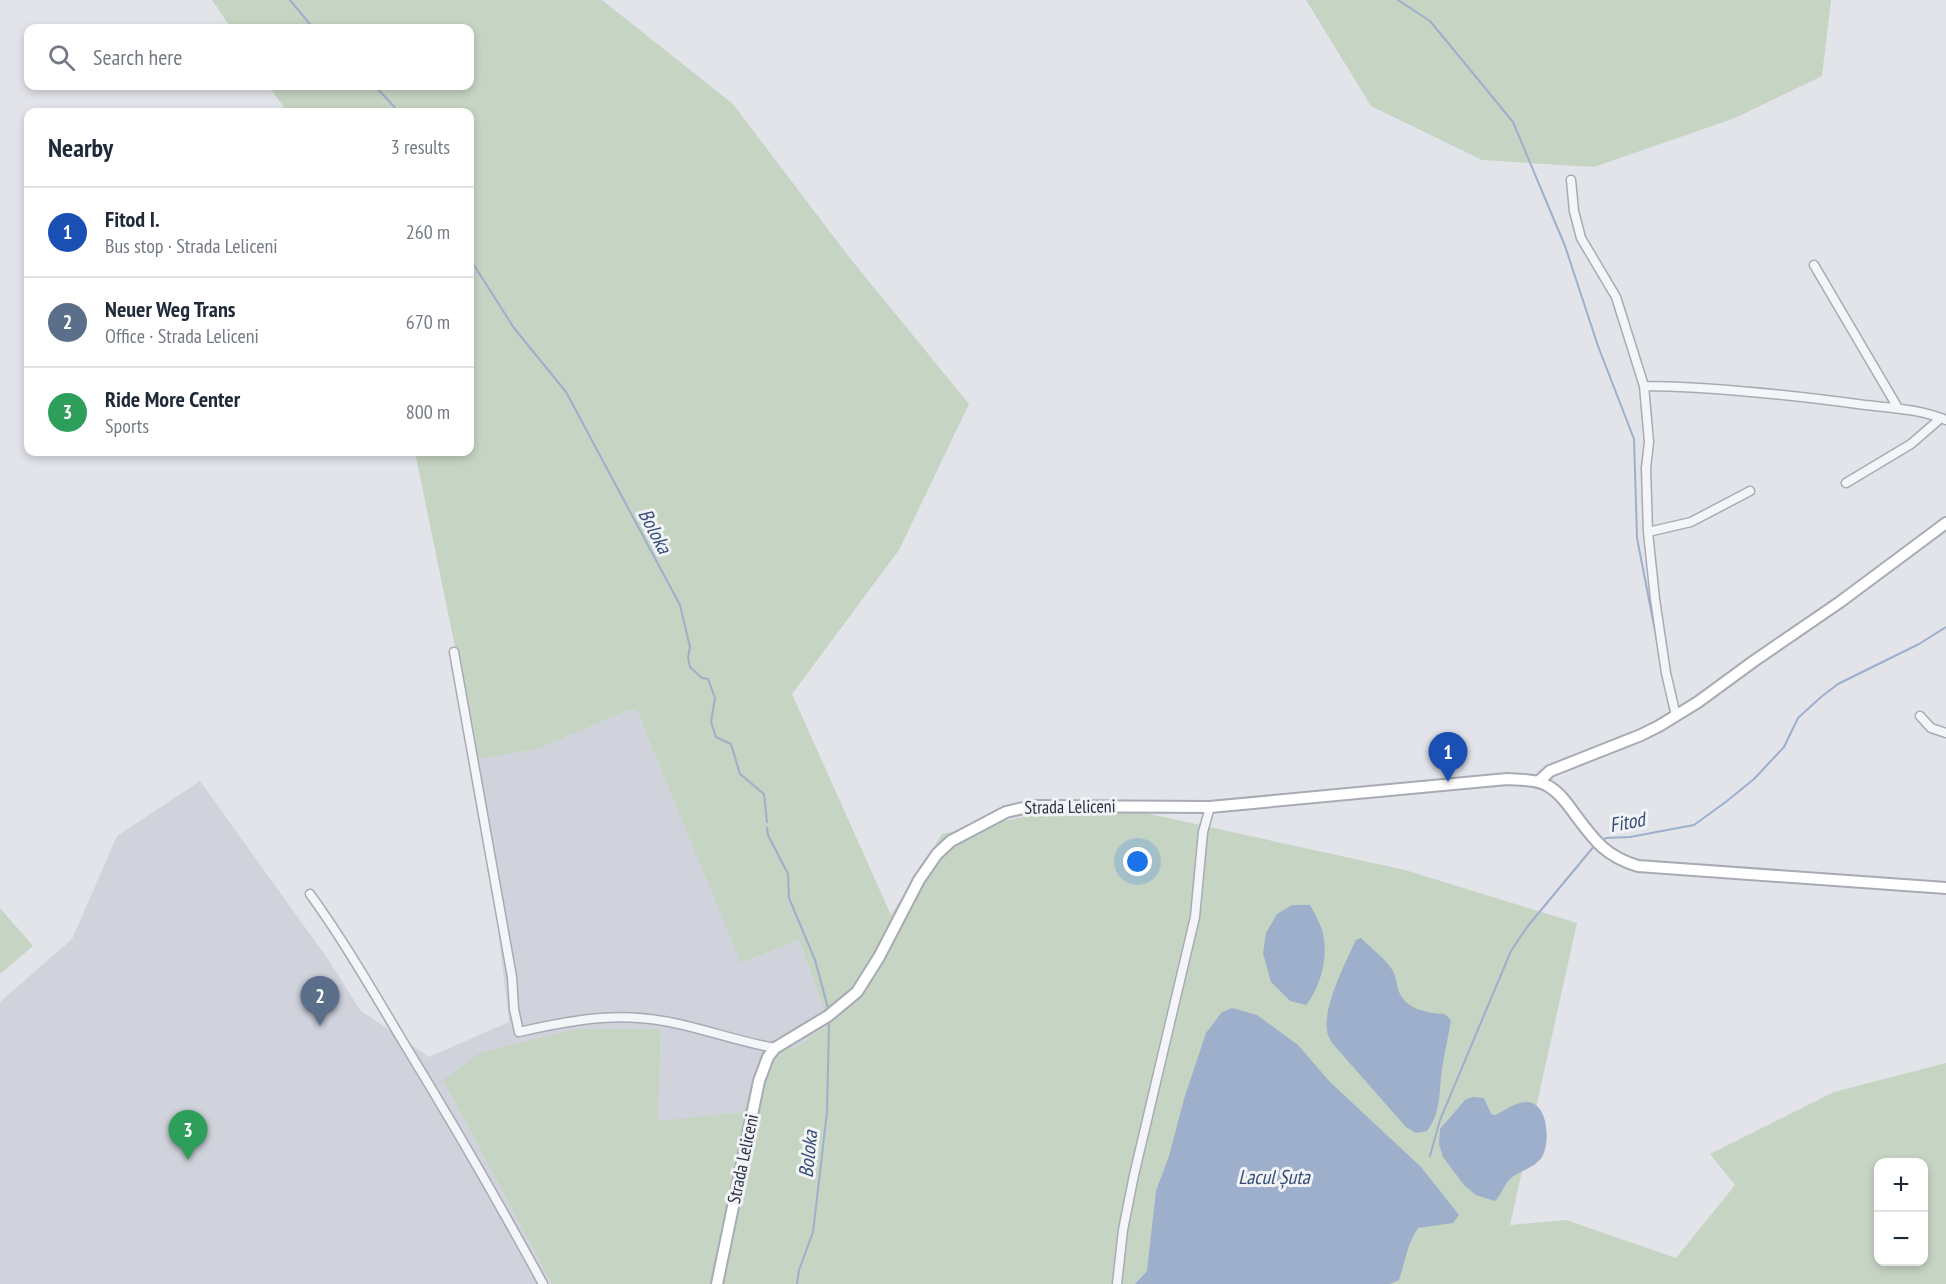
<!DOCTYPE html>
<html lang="en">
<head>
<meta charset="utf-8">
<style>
	body { margin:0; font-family:"PT Sans Narrow",sans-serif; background:#f2f2f3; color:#1f2937 }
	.controls { position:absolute; right:18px; bottom:18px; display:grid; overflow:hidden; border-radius:12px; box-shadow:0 3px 9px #0003 }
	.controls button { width:54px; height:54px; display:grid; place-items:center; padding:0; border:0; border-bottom:2px solid #e0e1e3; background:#fff; color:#1f2937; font:30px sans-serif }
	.you { position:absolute; left:1138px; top:862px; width:21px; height:21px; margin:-15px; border:4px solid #fff; border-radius:50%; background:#1a73e8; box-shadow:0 0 0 9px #1a73e833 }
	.badge { display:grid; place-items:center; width:39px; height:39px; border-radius:50%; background:#ce4852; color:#fff; font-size:20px; font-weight:700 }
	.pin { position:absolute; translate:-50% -50px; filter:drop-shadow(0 2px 3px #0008) }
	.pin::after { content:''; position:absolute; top:32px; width:21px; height:18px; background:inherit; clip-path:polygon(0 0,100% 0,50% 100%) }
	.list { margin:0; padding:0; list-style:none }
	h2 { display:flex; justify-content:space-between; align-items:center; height:78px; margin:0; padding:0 24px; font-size:26px }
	h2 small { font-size:20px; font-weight:400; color:#747a83 }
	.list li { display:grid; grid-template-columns:39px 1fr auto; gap:18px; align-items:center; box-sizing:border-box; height:90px; padding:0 24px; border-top:2px solid #e0e1e3 }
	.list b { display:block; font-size:22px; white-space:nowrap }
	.list p { margin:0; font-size:20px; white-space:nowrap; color:#747a83 }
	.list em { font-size:20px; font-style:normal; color:#747a83 }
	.icon { flex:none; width:33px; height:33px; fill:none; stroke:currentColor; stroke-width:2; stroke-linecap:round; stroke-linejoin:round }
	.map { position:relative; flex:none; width:1946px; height:1284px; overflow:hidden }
	.search { position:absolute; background:#fff; box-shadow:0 3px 9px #0003; left:24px; top:24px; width:450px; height:66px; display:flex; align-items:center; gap:15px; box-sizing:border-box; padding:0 21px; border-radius:12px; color:#747a83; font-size:22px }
	.panel { position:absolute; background:#fff; box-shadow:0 3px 9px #0003; left:24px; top:108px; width:450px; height:348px; border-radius:12px }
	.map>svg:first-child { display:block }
</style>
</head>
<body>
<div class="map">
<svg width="1946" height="1284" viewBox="0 0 1946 1284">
	<rect width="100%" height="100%" fill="#e2e4ea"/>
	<path fill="#d0d3dc" d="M629,710L637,711L742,963L799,940L829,1024L796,1047L763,1054L744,1112L658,1122L661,1029L443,1080L552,1284H0V1002L72,939L117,836L200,781L330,962L360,1010L429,1057L509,1022L478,759L538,749Z"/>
	<path fill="#c6d4c3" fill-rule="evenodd" d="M212,0H602L733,104L849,257L969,404L899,550L792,694L891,915L942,834L1095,802L1405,870L1577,923L1510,1225L1566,1220L1676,1258L1735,1185L1710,1154L1834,1092L1946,1063V1284H552L443,1080L481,1052L576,1029H661L658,1121L743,1112L763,1054L796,1047L829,1024L799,940L741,963L637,711L629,710L538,749L478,759L415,452H470V112H287L269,86H470V28H231ZM1878,1162H1924V1262H1878Z
		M1306,0H1831L1822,76L1735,118L1594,167L1482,160L1371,106Z
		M0,908L33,946L0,974Z"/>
	<path fill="#9dafca" d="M1292,905H1310C1314,912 1318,920 1321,927C1330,952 1322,985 1306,1005L1290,1001L1271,982L1263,953L1266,933L1277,914Z
		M1361,938C1371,948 1383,957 1391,968C1397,976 1396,986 1400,994C1408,1010 1429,1013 1445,1014L1451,1020C1448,1039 1443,1058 1441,1077C1439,1097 1440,1114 1427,1131L1416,1133L1406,1127L1332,1043C1330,1039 1327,1034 1327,1030C1323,1007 1346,961 1356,940Z
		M1232,1008L1257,1015L1298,1045L1330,1082L1421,1167L1459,1215L1453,1223L1418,1228C1407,1244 1405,1262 1399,1280L1390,1284H1135L1147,1271L1156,1191L1169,1156L1184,1099L1206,1033L1222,1012Z
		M1473,1097L1484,1098L1491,1114L1495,1115C1505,1111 1515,1102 1526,1102C1548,1101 1551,1142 1542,1157C1533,1170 1518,1170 1508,1181C1503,1188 1501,1195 1495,1201L1476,1195L1464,1185L1443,1157L1439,1144L1440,1129L1465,1100Z"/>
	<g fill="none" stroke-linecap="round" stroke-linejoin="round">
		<path stroke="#9dafca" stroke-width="2" d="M290,0L313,28
			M1398,0L1430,21L1513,122L1565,246L1598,346L1634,439L1637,538L1658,646
			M375,86L399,112
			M470,259L514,328L566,392L680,605L690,647L688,658L690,667L702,678L708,679L715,698L711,722L716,737L731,744L740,774L764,794L767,822
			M1668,699L1671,714
			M767,828L768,835L788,874L789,898L815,960L828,1008
			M1602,841L1606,838L1630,837L1694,825L1727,801L1754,779L1784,747L1798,718L1821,697L1838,684L1919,644L1946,627
			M1430,1156L1440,1120L1511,951L1527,927L1595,845
			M797,1284L799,1270L813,1232L827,1112L829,1024"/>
		<defs>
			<path id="street" d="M1571,180L1574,211L1581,238L1616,297L1644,386L1649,442L1646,468L1648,532L1655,599L1666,673L1676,716
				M1814,265L1898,408
				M1644,386C1719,387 1791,395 1865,405C1892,408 1920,409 1946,420
				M1846,483L1911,444L1941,418
				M1648,532L1691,522L1750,491
				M454,652L512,977L514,1009L519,1032C558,1023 599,1015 639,1018C685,1021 729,1040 775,1048
				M1920,716L1931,728L1946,733
				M310,894C344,941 372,990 402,1040C451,1120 498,1201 543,1284
				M1117,1284L1123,1230L1134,1175L1195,917L1203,832L1210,807"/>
			<path id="secondary" d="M1538,782L1550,771L1641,735L1659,726L1698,702L1754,661L1840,602L1946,523
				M717,1284L759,1081L768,1057L775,1048L828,1016L857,992L879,957L919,880L937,854L951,841L1006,812L1032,806L1210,807L1507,779C1520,780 1537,779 1548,786C1559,792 1567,803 1574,813C1594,840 1605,856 1638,866L1946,888"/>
		</defs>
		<use href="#street" stroke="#a7abb4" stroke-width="11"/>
		<use href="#secondary" stroke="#a7abb4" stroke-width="14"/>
		<use href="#street" stroke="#f4f5f8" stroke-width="8"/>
		<use href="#secondary" stroke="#fff" stroke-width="10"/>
	</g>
	<g text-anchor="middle" stroke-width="6" stroke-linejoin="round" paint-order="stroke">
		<g font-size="18" fill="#2a3142" stroke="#f1f3f7">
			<text transform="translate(1070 807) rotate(-1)" y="6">Strada Leliceni</text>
			<text transform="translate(743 1159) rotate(-78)" y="6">Strada Leliceni</text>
		</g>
		<g font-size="20" font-style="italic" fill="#344c76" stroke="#f1f3f7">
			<text transform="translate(655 531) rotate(62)" y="7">Boloka</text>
			<text transform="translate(1627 822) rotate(-11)" y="7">Fitod</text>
			<text transform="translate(808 1154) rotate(-84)" y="7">Boloka</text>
			<text x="1274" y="1184">Lacul Șuta</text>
		</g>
	</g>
</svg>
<div class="controls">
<button>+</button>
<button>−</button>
</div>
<div class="you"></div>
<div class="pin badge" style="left:1448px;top:782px;background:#1a4fb4">1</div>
<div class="pin badge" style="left:320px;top:1026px;background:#5c6f8a">2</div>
<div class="pin badge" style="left:188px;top:1160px;background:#2e9e5b">3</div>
<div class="search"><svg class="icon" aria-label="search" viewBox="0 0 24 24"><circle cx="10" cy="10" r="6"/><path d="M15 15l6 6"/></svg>Search here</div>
<section class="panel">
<h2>Nearby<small>3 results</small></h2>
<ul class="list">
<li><span class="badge" style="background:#1a4fb4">1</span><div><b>Fitod I.</b><p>Bus stop · Strada Leliceni</p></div><em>260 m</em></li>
<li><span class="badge" style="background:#5c6f8a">2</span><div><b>Neuer Weg Trans</b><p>Office · Strada Leliceni</p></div><em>670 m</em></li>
<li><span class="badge" style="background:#2e9e5b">3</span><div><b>Ride More Center</b><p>Sports</p></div><em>800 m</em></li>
</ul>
</section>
</div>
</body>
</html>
